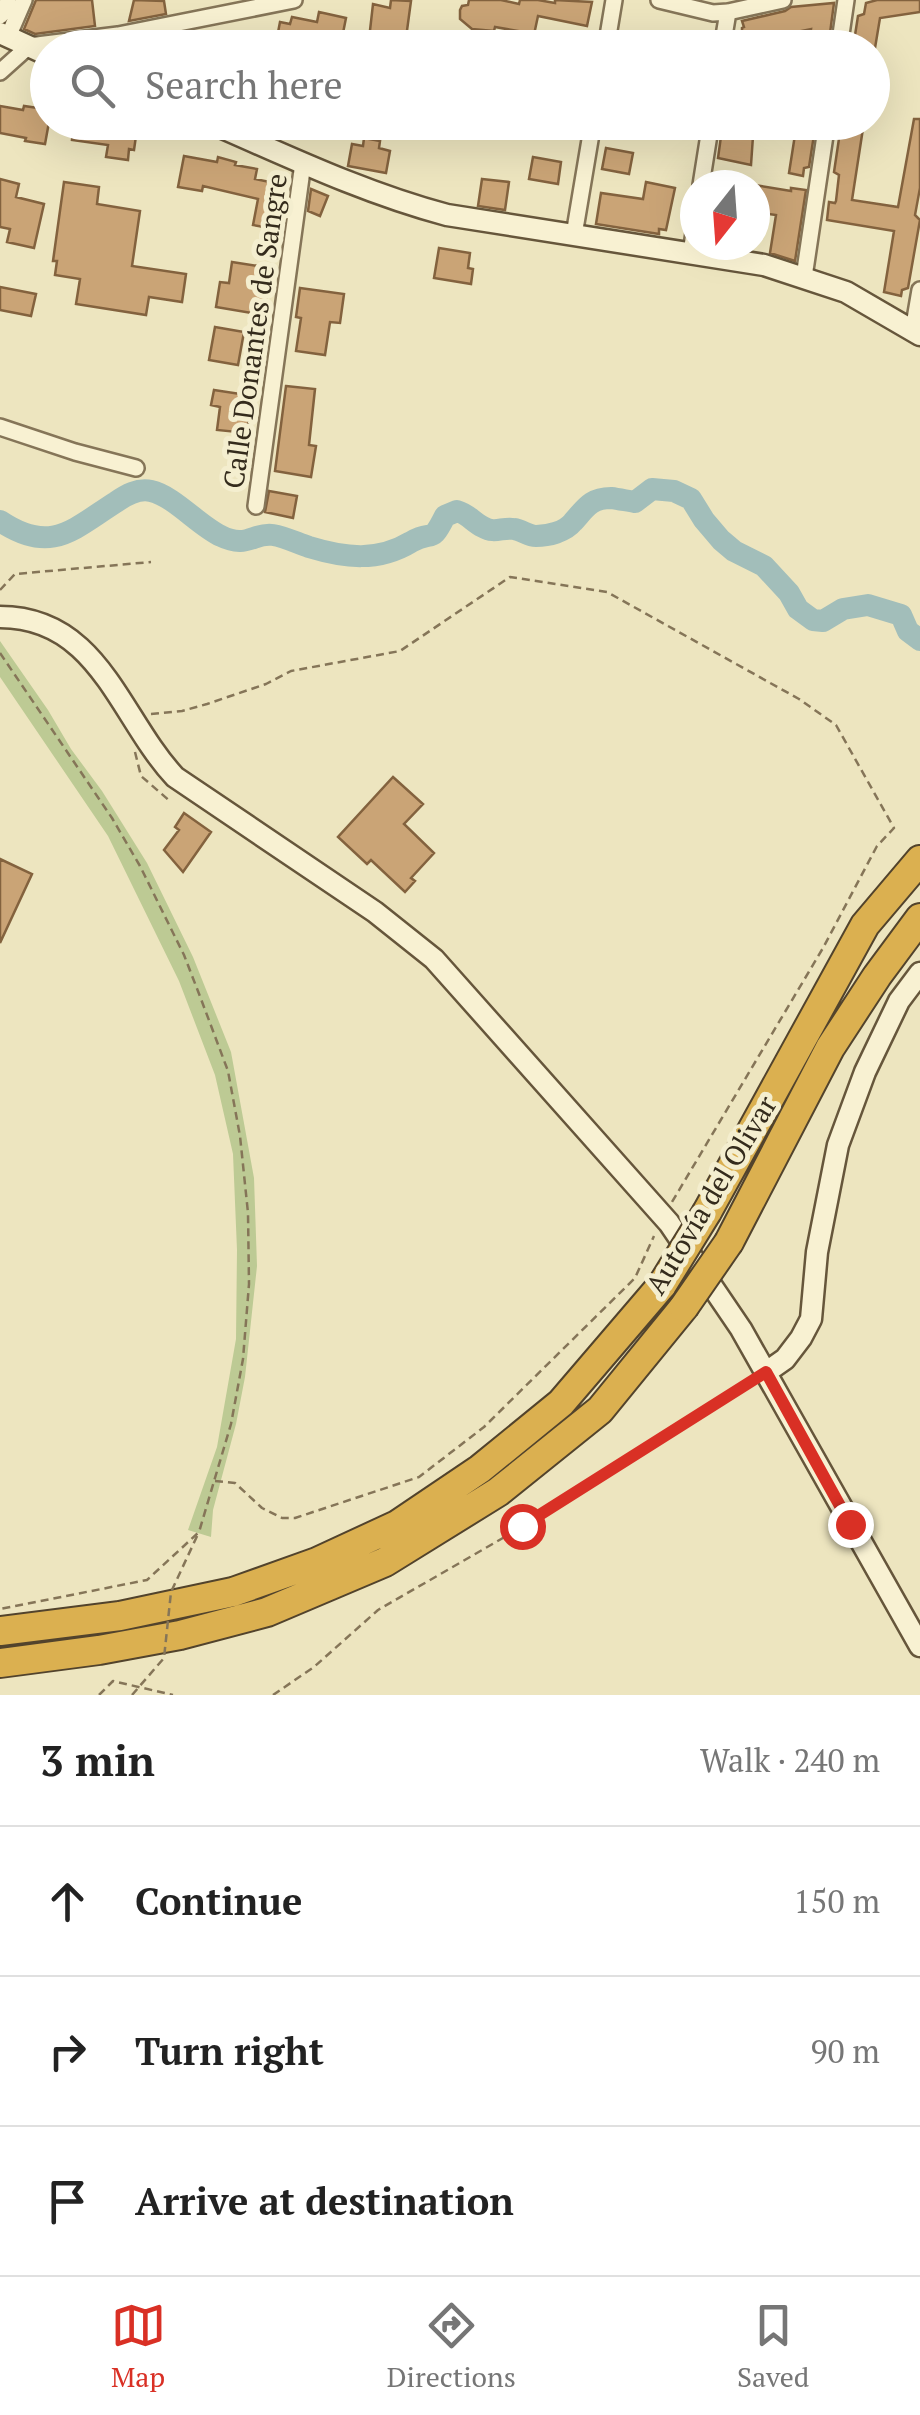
<!DOCTYPE html>
<html lang="en">
<head>
<meta charset="utf-8">
<style>
	body { margin:0; font-family:"PT Serif",serif; background:#f2f2f2; color:#222 }
	.compass { position:absolute; left:680px; top:170px; width:90px; height:90px; border-radius:50%; background:#fff; box-shadow:0 10px 40px #0002; rotate:197deg }
	.stop { position:absolute; width:30px; height:30px; margin:-22px; border:8px solid #d93025; border-radius:50%; background:#fff }
	.stop.end { background:#d93025; border-color:#fff; box-shadow:0 2px 10px #0008 }
	.list { margin:0; padding:0; list-style:none }
	h2 { display:flex; justify-content:space-between; align-items:center; height:130px; margin:0; padding:0 40px; font-size:42px }
	h2 small { font-size:32px; font-weight:400; color:#767676 }
	.list li { display:grid; grid-template-columns:65px 1fr auto; gap:30px; align-items:center; box-sizing:border-box; height:150px; padding:0 40px; border-top:2px solid #e0e0e0 }
	.list b { display:block; font-size:38px; white-space:nowrap }
	.list em { font-size:32px; font-style:normal; color:#767676 }
	.icon { flex:none; width:55px; height:55px; fill:none; stroke:currentColor; stroke-width:2; stroke-linecap:round; stroke-linejoin:round }
	.map { position:relative; flex:none; width:920px; height:1695px; overflow:hidden }
	.search { position:absolute; background:#fff; box-shadow:0 10px 40px #0002; left:30px; right:30px; top:30px; height:110px; display:flex; align-items:center; gap:25px; box-sizing:border-box; padding:0 35px; border-radius:55px; color:#767676; font-size:38px }
	.sheet { height:580px; background:#fff }
	nav { display:flex; justify-content:space-around; align-items:center; box-sizing:border-box; height:140px; border-top:2px solid #e0e0e0; background:#fff; font-size:28px; color:#767676 }
	nav a { display:grid; justify-items:center; gap:5px }
	nav .on { color:#d93025 }
	.map>svg:first-child { display:block }
</style>
</head>
<body>
<div class="map">
<svg width="920" height="1695" viewBox="0 0 920 1695">
	<rect width="100%" height="100%" fill="#ede5bf"/>
	<path fill="#bdca94" d="M0,641L48,710L71,749L102,791L147,863L193,957L231,1052L254,1178L257,1266L245,1377L236,1424L213,1510L211,1537L188,1530L217,1447L236,1339L237,1250L233,1154L215,1075L179,981L108,836L0,677Z"/>
	<g fill="none" stroke-linecap="round" stroke-linejoin="round">
		<path stroke="#a2beba" stroke-width="22" d="M0,521C51,555 72,530 116,502C126,495 138,488 151,491C174,496 199,526 221,536C247,549 254,532 273,535C285,537 297,543 309,547C345,558 378,562 411,542C434,529 430,546 445,516L457,511C468,514 473,522 483,527C495,534 502,527 514,529C522,530 528,536 536,536C548,536 565,532 573,522C585,509 590,498 611,498C619,499 628,501 635,502L652,489L674,491L691,499L704,520L721,540L734,551L764,566L789,593L798,609L813,620L823,621L843,609L868,605L901,615L908,631L920,640"/>
	</g>
	<path fill="#caa476" stroke="#83623e" stroke-width="2.5" d="M36,0H92L95,26L35,34L24,29Z
		M134,0L164,1L166,14L129,21Z
		M391,0L411,1L406,38L396,36L394,48H368L373,4L390,8Z
		M469,0H501L519,4L520,0H538L555,3V0L592,2L587,26L538,16L532,44L516,40L518,31L495,27L494,31L472,29L460,19V10L462,6L468,5Z
		M877,0H920V12L880,18L875,48H853L858,16L864,14L866,3Z
		M834,3L828,48H808L811,29L742,43V28L744,27L742,21L785,11L791,7Z
		M319,12L346,18L340,48L307,42L306,48H275L280,22L290,24L292,17L317,22Z
		M245,33L249,48H203L202,43Z
		M0,106L23,110L24,106L45,109L43,117L48,118L49,122L45,144L25,141L26,138L0,133Z
		M914,119H920V188L915,215L920,220L908,288L902,290L901,296L884,292L894,231L827,220L829,202L835,203L836,201L839,175L834,172L840,132L846,130L847,122H864L852,200L898,207Z
		M74,122H95L94,127L120,131L121,122H138L134,150L129,149L128,160L106,157L108,145L72,140Z
		M255,122H294L292,135L257,128L255,127Z
		M723,122H754L751,165L718,158Z
		M797,122H816L809,167L804,168L803,176L789,173Z
		M364,138L380,141L379,148L390,151L386,173L348,166L352,144L363,146Z
		M606,148L633,153L629,174L602,169Z
		M184,156L217,162L218,157L236,162L235,165L257,169L255,179L284,185L275,229L253,225L258,199L203,186L202,191L178,187Z
		M533,157L561,162L558,184L529,179Z
		M0,179L19,184L16,197L44,204L34,248L7,242L10,229L0,227Z
		M482,179L509,182L505,210L478,206Z
		M64,182L99,187L97,204L140,211L132,266L186,274L182,302L149,297L146,315L76,304L80,279L55,275L57,261H53Z
		M646,182L675,188L666,230L659,229V234L596,224L601,193L643,199Z
		M755,185L791,191V188L806,190L795,261L770,253L776,215L755,212Z
		M311,189L328,196L320,216L308,211Z
		M439,248L470,253L468,268L473,269L471,284L434,278Z
		M232,262L271,268L264,315L216,307L220,282L229,283Z
		M0,287L36,294L31,316L0,310Z
		M300,288L344,294L340,323L330,322L325,355L296,351L301,318L296,317Z
		M215,327L244,332L238,365L209,360Z
		M286,386L315,389L309,445L316,446L311,477L275,471Z
		M214,390L247,395L244,414L249,415L247,433L217,430L220,407L211,405Z
		M269,491L297,496L293,518L265,512Z
		M393,777L423,804L404,824L434,853L411,878L415,881L405,892L371,860L367,864L338,837Z
		M184,813L211,832L183,872L164,850L179,830L175,827Z
		M0,859L32,874L0,943Z"/>
	<g fill="none" stroke-linecap="round" stroke-linejoin="round">
		<defs>
			<path id="street" d="M659,0L713,13L728,12L783,0
				M0,16L5,11L8,0
				M8,37L24,0
				M606,48L614,0
				M722,48L728,12
				M839,48L846,0
				M0,72L29,46L118,35L294,0
				M701,185L711,122
				M574,235L593,122
				M691,253L695,226
				M804,277L827,122
				M913,331L920,290
				M0,427L75,452L136,468
				M256,506L303,163"/>
			<path id="secondary" d="M0,33L48,55
				M209,122C287,156 364,193 447,215L764,265L846,292L920,335
				M0,617C99,617 119,717 175,777L375,912L434,959L669,1223L741,1329L920,1646
				M765,1373L785,1359L801,1338L811,1319L817,1252L838,1145L865,1072L899,1001L920,973"/>
			<path id="highway" d="M707,1212L865,925L920,860
				M729,1242L830,1048L877,976L920,918
				M0,1631L120,1616L233,1592L317,1562L397,1525L480,1469L561,1403L662,1285
				M0,1663L99,1650L180,1635L267,1612L385,1562L498,1492L600,1410L684,1307"/>
		</defs>
		<use href="#street" stroke="#857558" stroke-width="20"/>
		<use href="#secondary" stroke="#66563b" stroke-width="25"/>
		<use href="#highway" stroke="#52432c" stroke-width="32"/>
		<path stroke="#857558" stroke-width="2.5" stroke-dasharray="8 5" stroke-linecap="butt" d="M0,590L15,574L151,562
			M0,653L112,818L140,866L184,955L201,999L228,1071L240,1136L248,1213L249,1284L243,1359L231,1424L199,1532L147,1580L0,1609
			M151,714L182,711L207,704L266,684L291,671L400,651L510,577L607,592L799,699L836,725L894,828L877,846L823,948L672,1202
			M135,752L141,776L171,802
			M215,1481L235,1483L262,1508L282,1518H295L419,1477L484,1427L635,1278L654,1236
			M99,1695L113,1681L173,1695
			M273,1695L314,1667L378,1610L522,1527L751,1381"/>
		<use href="#street" stroke="#f8f1d2" stroke-width="15"/>
		<use href="#secondary" stroke="#f8f1d2" stroke-width="20"/>
		<use href="#highway" stroke="#dbb050" stroke-width="28"/>
		<defs>
			<path id="highway-bridge" d="M662,1285L707,1212
				M684,1307L729,1242"/>
		</defs>
		<use href="#highway-bridge" stroke="#52432c" stroke-width="32" stroke-linecap="butt"/>
		<path stroke="#857558" stroke-width="2.5" stroke-dasharray="8 5" stroke-linecap="butt" d="M132,1695L164,1658L171,1592L199,1532"/>
		<use href="#highway-bridge" stroke="#dbb050" stroke-width="28"/>
	</g>
	<g fill="none" stroke-linecap="round" stroke-linejoin="round">
		<path stroke="#d93025" stroke-width="12" d="M522,1526L766,1372L850,1524"/>
	</g>
	<g text-anchor="middle" stroke-width="10" stroke-linejoin="round" paint-order="stroke">
		<g font-size="28" fill="#342b1c" stroke="#f4eecf">
			<text transform="translate(255 331) rotate(-82)" y="10">Calle Donantes de Sangre</text>
			<text transform="translate(711 1195) rotate(-59)" y="10">Autovía del Olivar</text>
		</g>
	</g>
</svg>
<svg class="compass" viewBox="-18 -18 36 36"><path d="M0-13l5 13h-10z" fill="#e53935"/><path d="M0 13l5-13h-10z" fill="#767676"/></svg>
<div class="stop" style="left:522px;top:1526px"></div>
<div class="stop end" style="left:850px;top:1524px"></div>
<div class="search"><svg class="icon" aria-label="search" viewBox="0 0 24 24"><circle cx="10" cy="10" r="6"/><path d="M15 15l6 6"/></svg>Search here</div>
</div>
<section class="sheet">
<h2>3 min<small>Walk · 240 m</small></h2>
<ul class="list">
<li><svg class="icon" aria-label="ahead" viewBox="0 0 24 24"><path d="M12 20V5M6 11l6-6 6 6"/></svg><div><b>Continue</b></div><em>150 m</em></li>
<li><svg class="icon" aria-label="right" viewBox="0 0 24 24"><path d="M7 20v-9h11M14 6l5 5-5 5"/></svg><div><b>Turn right</b></div><em>90 m</em></li>
<li><svg class="icon" aria-label="arrive" viewBox="0 0 24 24"><path d="M6 21V4h12l-3 4 3 4H6"/></svg><div><b>Arrive at destination</b></div></li>
</ul>
</section>
<nav>
<a class="on"><svg class="icon" aria-label="map" viewBox="0 0 24 24"><path d="M3 6l6-2 6 2 6-2v14l-6 2-6-2-6 2zM9 4v14M15 6v14"/></svg>Map</a>
<a><svg class="icon" aria-label="directions" viewBox="0 0 24 24"><path d="M12 3l9 9-9 9-9-9zM9 14v-3h6M13 9l2 2-2 2"/></svg>Directions</a>
<a><svg class="icon" aria-label="saved" viewBox="0 0 24 24"><path d="M7 4h10v16l-5-4-5 4z"/></svg>Saved</a>
</nav>
</body>
</html>
